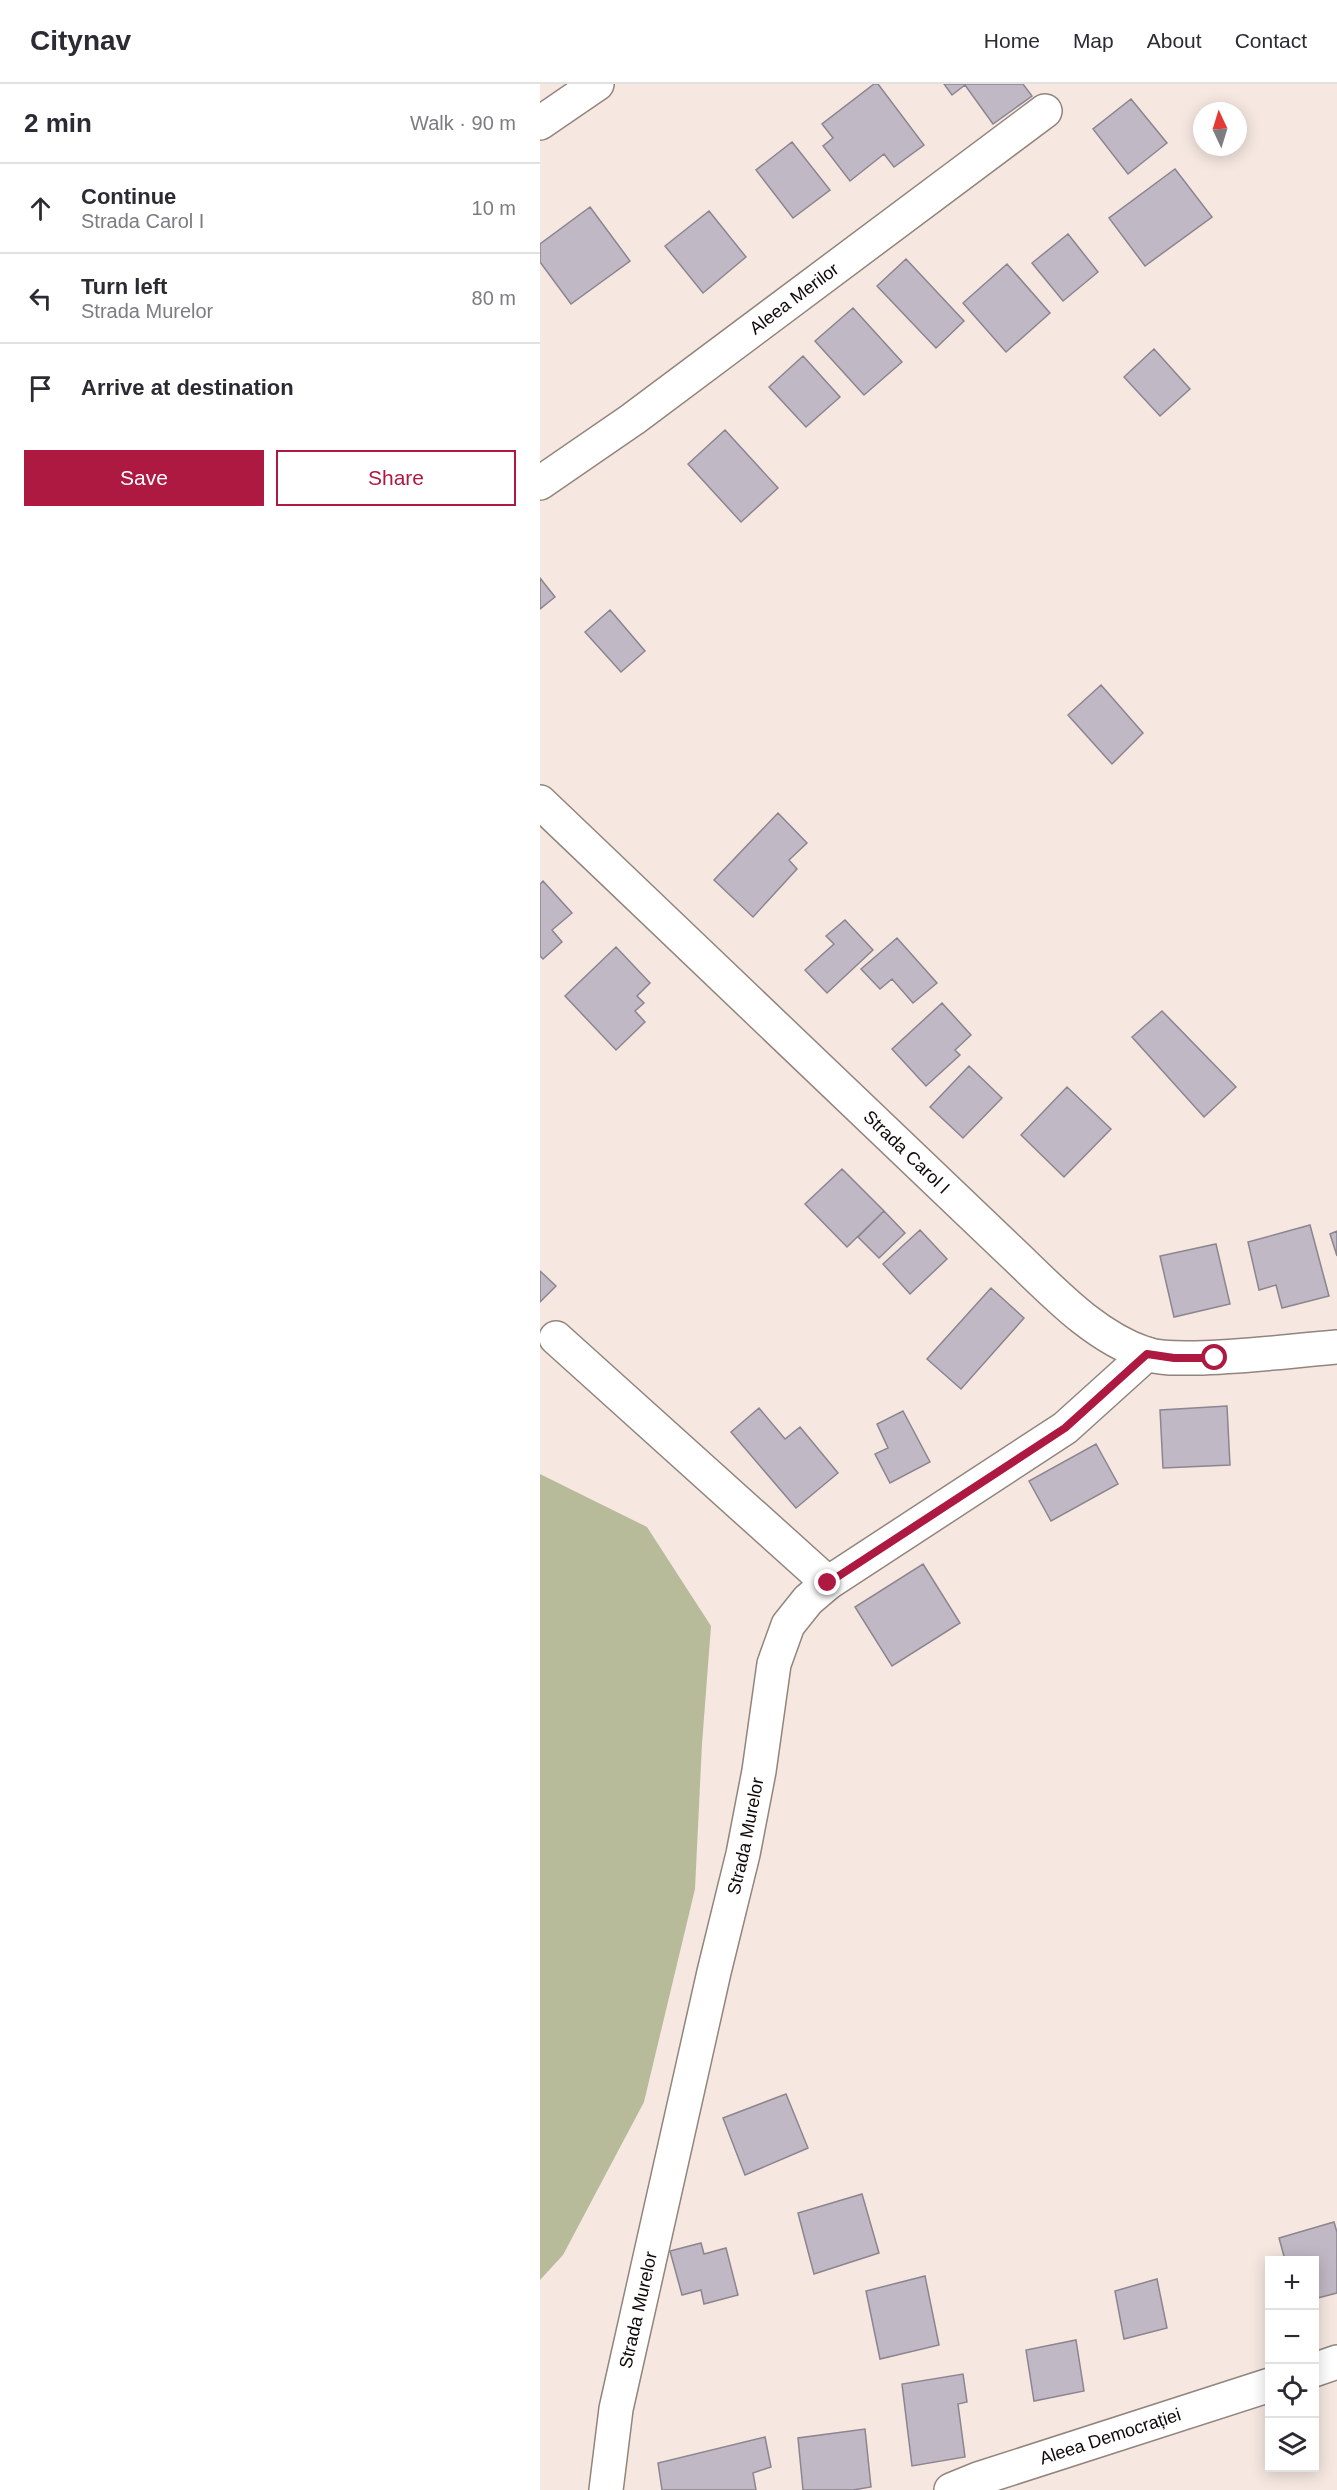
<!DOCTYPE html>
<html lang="en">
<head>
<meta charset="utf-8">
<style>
	body { margin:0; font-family:Arial,sans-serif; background:#f7f7f7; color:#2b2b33 }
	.controls { position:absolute; right:18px; bottom:18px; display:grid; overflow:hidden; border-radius:0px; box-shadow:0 3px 15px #0003 }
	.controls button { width:54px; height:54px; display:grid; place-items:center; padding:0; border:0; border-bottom:2px solid #e1e1e2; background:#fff; color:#2b2b33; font:30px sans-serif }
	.compass { position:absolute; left:653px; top:18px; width:54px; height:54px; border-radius:50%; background:#fff; box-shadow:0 3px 15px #0003; rotate:356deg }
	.stop { position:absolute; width:18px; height:18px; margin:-14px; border:4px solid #ad1941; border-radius:50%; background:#fff }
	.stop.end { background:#ad1941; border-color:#fff; box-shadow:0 2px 6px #0008 }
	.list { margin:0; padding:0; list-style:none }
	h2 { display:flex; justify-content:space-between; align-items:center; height:78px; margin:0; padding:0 24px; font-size:26px }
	h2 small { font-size:20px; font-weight:400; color:#7c7c81 }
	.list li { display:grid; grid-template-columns:39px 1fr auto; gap:18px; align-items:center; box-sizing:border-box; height:90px; padding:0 24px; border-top:2px solid #e1e1e2 }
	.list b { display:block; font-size:22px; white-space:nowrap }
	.list p { margin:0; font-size:20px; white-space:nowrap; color:#7c7c81 }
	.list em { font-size:20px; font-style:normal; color:#7c7c81 }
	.actions { display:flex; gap:12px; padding:18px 24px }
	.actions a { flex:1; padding:14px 0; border:2px solid #ad1941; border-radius:0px; text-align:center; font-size:21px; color:#ad1941 }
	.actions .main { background:#ad1941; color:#fff }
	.icon { flex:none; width:33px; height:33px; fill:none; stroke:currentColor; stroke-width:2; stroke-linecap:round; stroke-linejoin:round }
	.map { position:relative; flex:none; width:797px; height:2406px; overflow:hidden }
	header { display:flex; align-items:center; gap:36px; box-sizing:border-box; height:84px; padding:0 30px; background:#fff; border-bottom:2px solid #e1e1e2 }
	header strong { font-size:28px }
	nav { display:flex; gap:33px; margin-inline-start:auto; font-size:21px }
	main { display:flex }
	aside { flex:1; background:#fff }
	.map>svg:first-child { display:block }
</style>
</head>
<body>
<header>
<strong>Citynav</strong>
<nav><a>Home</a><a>Map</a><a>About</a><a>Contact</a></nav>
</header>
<main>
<aside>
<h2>2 min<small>Walk · 90 m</small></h2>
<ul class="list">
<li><svg class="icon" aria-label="ahead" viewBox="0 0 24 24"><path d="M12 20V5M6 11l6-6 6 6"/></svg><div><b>Continue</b><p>Strada Carol I</p></div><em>10 m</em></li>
<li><svg class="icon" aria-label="left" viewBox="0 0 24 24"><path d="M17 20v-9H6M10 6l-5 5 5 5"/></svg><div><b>Turn left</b><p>Strada Murelor</p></div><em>80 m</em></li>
<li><svg class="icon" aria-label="arrive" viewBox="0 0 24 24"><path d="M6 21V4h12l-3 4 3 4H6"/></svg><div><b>Arrive at destination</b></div></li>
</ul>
<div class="actions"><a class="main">Save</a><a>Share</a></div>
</aside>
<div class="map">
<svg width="797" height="2406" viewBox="0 0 797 2406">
	<rect width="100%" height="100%" fill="#f6e8e1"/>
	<path fill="#b7bb9a" d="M0,1390L107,1443L171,1542L162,1660L155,1805L104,2018L23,2171L0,2196Z"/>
	<path fill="#c0b8c4" stroke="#8c8590" stroke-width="1.5" d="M334,0H338L384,61L354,83L344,70L310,97L283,62L293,54L282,40Z
		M404,0H483L492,12L453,40L425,1L412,11Z
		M591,15L627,59L588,90L553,45Z
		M252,58L290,106L253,134L216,86Z
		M635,85L672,133L605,182L569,134Z
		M50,123L90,177L31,220L0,178V160Z
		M169,127L206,173L163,209L125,162Z
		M528,150L558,188L523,217L492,179Z
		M366,175L424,237L396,264L337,202Z
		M467,180L510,229L466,268L423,219Z
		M313,224L362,278L324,311L275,257Z
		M614,265L650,305L620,332L584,293Z
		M263,272L300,313L266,343L229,303Z
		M185,346L238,404L201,438L148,380Z
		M0,494L15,513L0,525Z
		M70,526L105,567L81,588L45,548Z
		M561,601L603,649L572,680L528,631Z
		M238,729L267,759L249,776L257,785L213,833L174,796Z
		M3,797L32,829L12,846L22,858L3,875L0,872V800Z
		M305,836L333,866L287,909L265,886L294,860L286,852Z
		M357,854L397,899L373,919L352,895L340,905L321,885Z
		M76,863L110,899L97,912L104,919L95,927L105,938L76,966L25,912Z
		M402,919L431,951L415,966L420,971L386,1002L352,965Z
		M622,927L696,1003L664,1033L592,953Z
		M429,982L462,1014L423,1054L390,1023Z
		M527,1003L571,1045L524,1093L481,1051Z
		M302,1085L344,1127L307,1163L265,1120Z
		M344,1127L365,1149L339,1174L318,1153Z
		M770,1141L789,1212L742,1224L736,1201L719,1206L708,1158Z
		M380,1146L407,1175L370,1210L343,1180Z
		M797,1147V1172L790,1150Z
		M676,1160L690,1220L634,1233L620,1172Z
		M0,1187L16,1202L0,1218Z
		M451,1204L484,1234L421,1305L387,1275Z
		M687,1322L690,1381L623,1384L620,1326Z
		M219,1324L245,1355L260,1343L298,1389L256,1424L191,1348Z
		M363,1327L390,1378L350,1399L335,1370L348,1364L337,1340Z
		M556,1360L578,1400L511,1437L489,1397Z
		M383,1480L420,1539L352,1582L315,1523Z
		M246,2010L268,2064L205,2091L183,2034Z
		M322,2110L339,2169L274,2190L258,2129Z
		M794,2138L797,2148V2209L774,2215V2176H745L739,2154Z
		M161,2159L164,2170L186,2164L198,2211L164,2220L161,2206L142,2211L130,2167Z
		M385,2192L399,2261L340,2275L326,2207Z
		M617,2195L627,2244L584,2255L575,2207Z
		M536,2256L544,2307L494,2317L486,2266Z
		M423,2290L427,2318L418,2320L425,2373L372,2382L362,2300Z
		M325,2345L331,2403L313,2406H263L258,2354Z
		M225,2353L231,2383L213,2389L216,2406H122L118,2379Z"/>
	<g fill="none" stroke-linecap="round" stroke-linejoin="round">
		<defs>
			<g id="minor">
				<path d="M0,39L57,0"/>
				<path id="s1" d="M0,399L93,335L505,27"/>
				<path d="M16,1254L288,1499"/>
				<path d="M774,2286L797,2278"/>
				<path id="s2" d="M66,2406L76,2325L174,1888L203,1770L219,1687L234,1580L248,1541L268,1516L288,1499L525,1344L607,1270"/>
				<path id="s3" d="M411,2406L438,2395L730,2301"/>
			</g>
			<g id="major">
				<path id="s4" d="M0,718L466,1163C508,1202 550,1251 606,1270C622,1275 640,1274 656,1274C703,1273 750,1267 797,1263"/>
			</g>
		</defs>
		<use href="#minor" stroke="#91857e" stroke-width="36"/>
		<use href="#major" stroke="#91857e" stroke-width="36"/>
		<use href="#minor" stroke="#fff" stroke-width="33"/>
		<use href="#major" stroke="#fff" stroke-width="33"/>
	</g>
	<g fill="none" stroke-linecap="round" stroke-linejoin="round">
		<path stroke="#ad1941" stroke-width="8" d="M288,1499L525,1344L607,1270L634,1274H675"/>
	</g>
	<g text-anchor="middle" stroke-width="5" stroke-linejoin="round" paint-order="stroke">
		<g font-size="18" fill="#0f0a08" stroke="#fff">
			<text dy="6" stroke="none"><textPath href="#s1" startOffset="314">Aleea Merilor</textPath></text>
			<text dy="6" stroke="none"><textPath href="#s4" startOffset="507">Strada Carol I</textPath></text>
			<text dy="6" stroke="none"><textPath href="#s2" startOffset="669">Strada Murelor</textPath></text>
			<text dy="6" stroke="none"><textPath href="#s2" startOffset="183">Strada Murelor</textPath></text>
			<text dy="6" stroke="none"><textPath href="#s3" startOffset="168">Aleea Democrației</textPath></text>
		</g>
	</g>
</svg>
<div class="controls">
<button>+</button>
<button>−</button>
<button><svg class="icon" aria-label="locate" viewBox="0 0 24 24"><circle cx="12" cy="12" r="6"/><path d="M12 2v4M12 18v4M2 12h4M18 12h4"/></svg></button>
<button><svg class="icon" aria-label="layers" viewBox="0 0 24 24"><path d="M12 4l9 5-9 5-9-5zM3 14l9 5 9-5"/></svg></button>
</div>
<svg class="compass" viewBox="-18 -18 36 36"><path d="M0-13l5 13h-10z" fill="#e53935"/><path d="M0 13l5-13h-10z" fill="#7c7c81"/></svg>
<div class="stop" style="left:675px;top:1274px"></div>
<div class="stop end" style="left:288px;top:1499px"></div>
</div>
</main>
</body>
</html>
